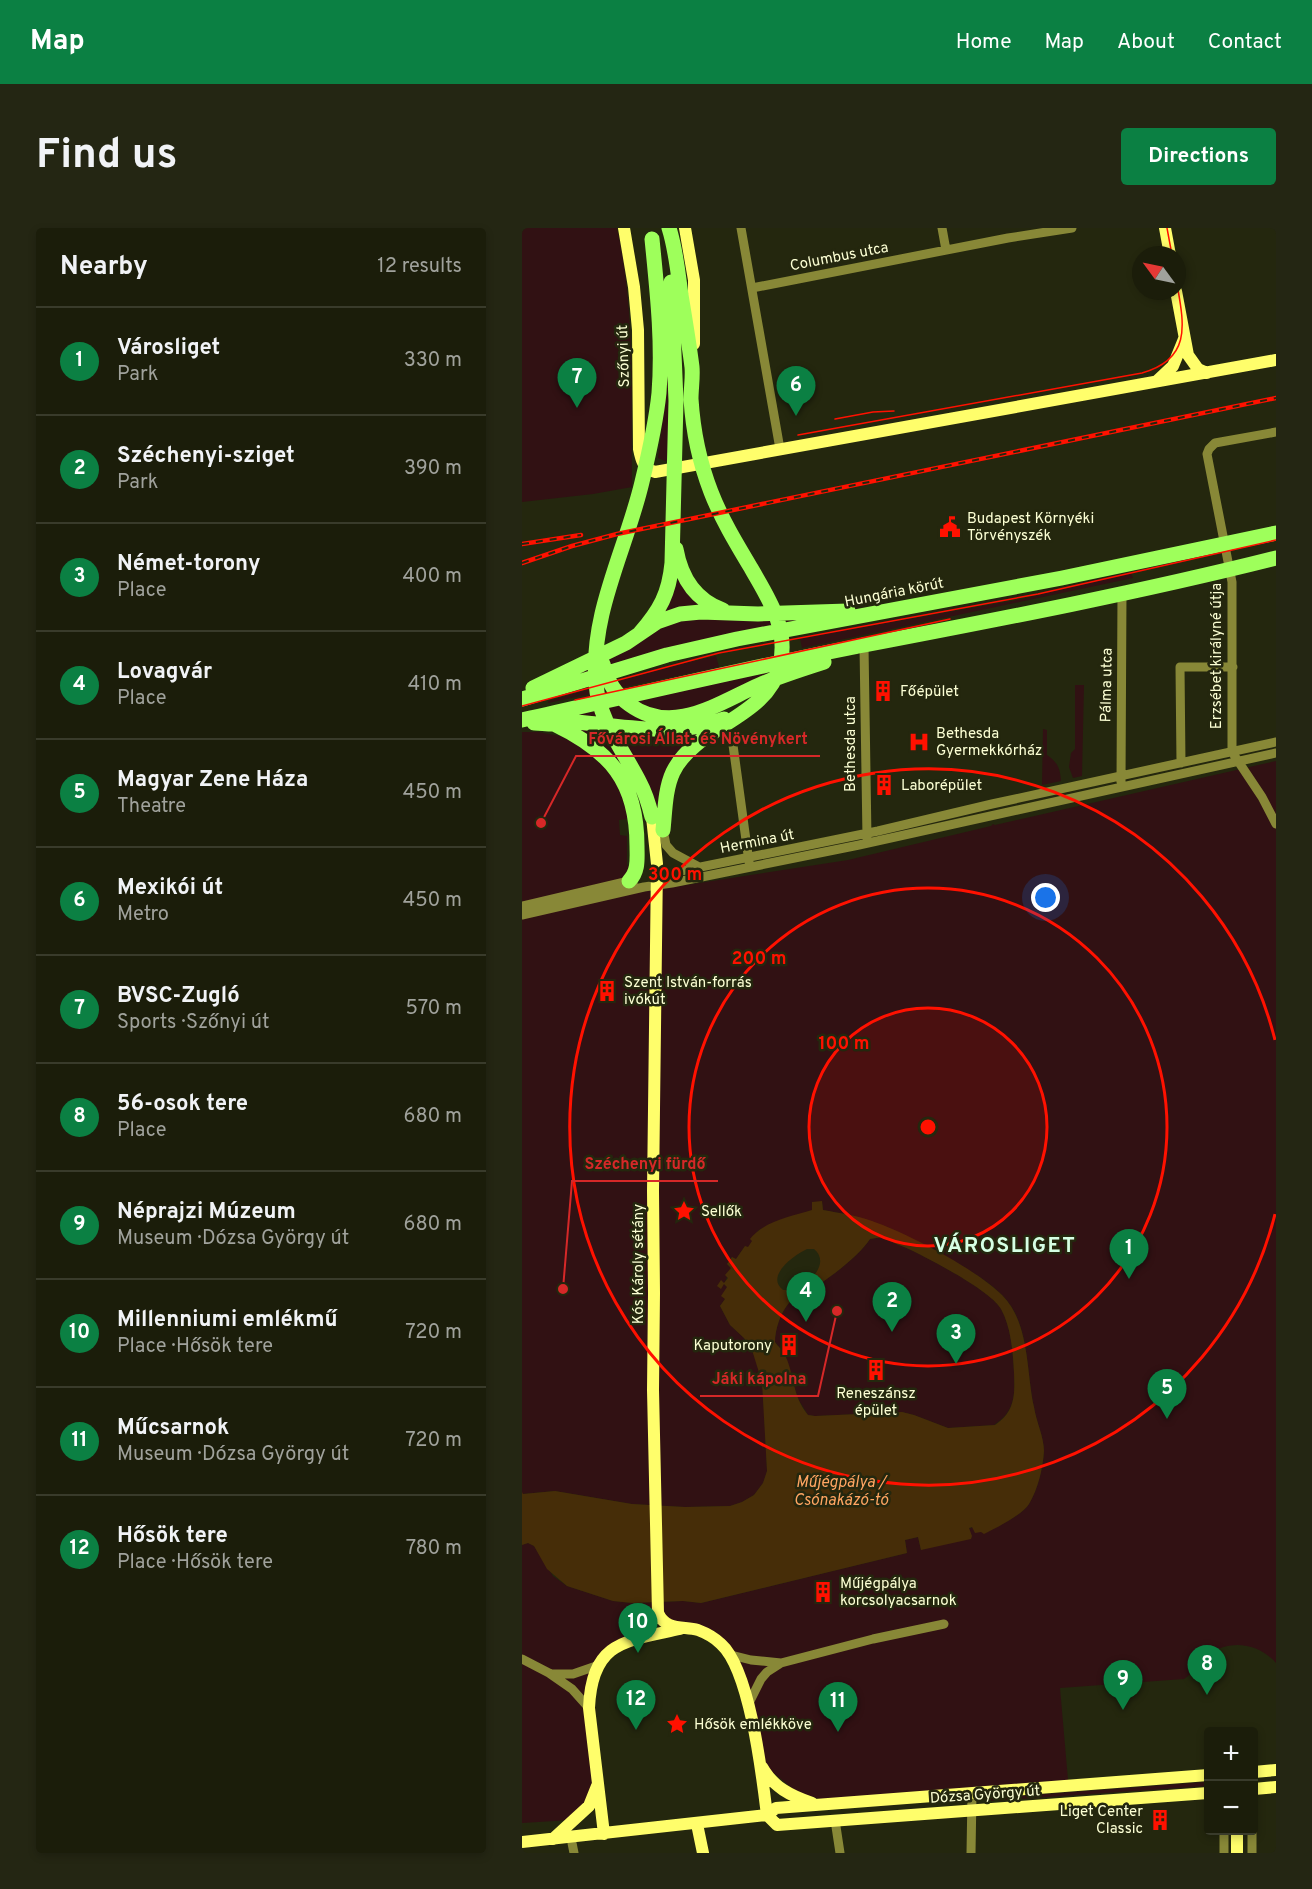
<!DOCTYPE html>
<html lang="en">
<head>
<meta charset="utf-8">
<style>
	body { margin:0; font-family:Overpass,sans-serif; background:#242613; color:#f1f3f6 }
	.controls { position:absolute; right:18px; bottom:18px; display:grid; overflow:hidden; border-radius:6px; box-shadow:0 3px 9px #0003 }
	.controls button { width:54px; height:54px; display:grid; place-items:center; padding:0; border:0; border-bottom:2px solid #393b2b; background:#1b1d0a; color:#f1f3f6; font:30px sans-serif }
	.compass { position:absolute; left:610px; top:18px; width:54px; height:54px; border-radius:50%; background:#1b1d0a; box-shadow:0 3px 9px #0003; rotate:303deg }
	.you { position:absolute; left:524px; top:670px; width:21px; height:21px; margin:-15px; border:4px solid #fff; border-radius:50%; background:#1a73e8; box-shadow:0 0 0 9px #1a73e833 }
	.badge { display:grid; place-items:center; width:39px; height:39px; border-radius:50%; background:#0b8043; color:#fff; font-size:20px; font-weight:700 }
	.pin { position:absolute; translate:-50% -50px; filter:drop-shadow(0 2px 3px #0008) }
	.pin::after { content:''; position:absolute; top:32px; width:21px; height:18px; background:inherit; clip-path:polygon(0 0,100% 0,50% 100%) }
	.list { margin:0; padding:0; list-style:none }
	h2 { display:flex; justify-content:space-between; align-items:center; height:78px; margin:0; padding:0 24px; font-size:26px }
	h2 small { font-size:20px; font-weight:400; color:#a0a29c }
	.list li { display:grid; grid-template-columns:39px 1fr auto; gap:18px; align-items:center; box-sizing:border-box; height:108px; padding:0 24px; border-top:2px solid #393b2b }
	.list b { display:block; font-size:22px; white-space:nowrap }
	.list p { margin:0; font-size:20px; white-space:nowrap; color:#a0a29c }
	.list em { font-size:20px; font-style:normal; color:#a0a29c }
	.map { position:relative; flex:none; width:754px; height:1625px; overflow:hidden; border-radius:6px }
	header { display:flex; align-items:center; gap:36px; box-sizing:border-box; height:84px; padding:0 30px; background:#0b8043; color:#fff }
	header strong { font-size:28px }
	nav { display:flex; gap:33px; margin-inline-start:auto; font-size:21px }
	.intro { display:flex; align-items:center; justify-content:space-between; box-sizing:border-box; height:144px; padding:0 36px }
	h1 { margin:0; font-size:42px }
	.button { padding:15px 27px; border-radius:6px; background:#0b8043; color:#fff; font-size:21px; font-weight:700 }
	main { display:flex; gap:36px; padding:0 36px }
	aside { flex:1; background:#1b1d0a; border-radius:6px; box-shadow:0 3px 9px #0003 }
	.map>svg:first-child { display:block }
</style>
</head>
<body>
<header>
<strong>Map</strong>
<nav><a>Home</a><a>Map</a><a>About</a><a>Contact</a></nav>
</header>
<div class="intro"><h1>Find us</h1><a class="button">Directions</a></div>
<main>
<aside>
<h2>Nearby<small>12 results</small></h2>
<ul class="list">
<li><span class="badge">1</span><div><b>Városliget</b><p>Park</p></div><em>330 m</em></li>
<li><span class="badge">2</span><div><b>Széchenyi-sziget</b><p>Park</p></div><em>390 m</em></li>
<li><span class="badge">3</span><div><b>Német-torony</b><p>Place</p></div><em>400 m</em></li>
<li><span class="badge">4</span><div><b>Lovagvár</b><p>Place</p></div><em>410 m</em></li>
<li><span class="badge">5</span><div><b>Magyar Zene Háza</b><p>Theatre</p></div><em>450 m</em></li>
<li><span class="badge">6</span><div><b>Mexikói út</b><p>Metro</p></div><em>450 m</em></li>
<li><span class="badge">7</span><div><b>BVSC-Zugló</b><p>Sports · Szőnyi út</p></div><em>570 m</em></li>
<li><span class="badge">8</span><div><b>56-osok tere</b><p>Place</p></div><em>680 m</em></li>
<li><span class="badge">9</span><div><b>Néprajzi Múzeum</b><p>Museum · Dózsa György út</p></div><em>680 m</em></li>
<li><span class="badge">10</span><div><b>Millenniumi emlékmű</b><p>Place · Hősök tere</p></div><em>720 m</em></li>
<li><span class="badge">11</span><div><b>Műcsarnok</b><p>Museum · Dózsa György út</p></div><em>720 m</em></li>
<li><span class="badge">12</span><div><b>Hősök tere</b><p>Place · Hősök tere</p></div><em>780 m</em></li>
</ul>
</aside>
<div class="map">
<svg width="754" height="1625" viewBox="0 0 754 1625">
	<rect width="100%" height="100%" fill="#24270e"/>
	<path fill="#311113" d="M0,0H95C114,85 109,173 110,259L71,266L0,274Z
		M146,87L147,231L143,233L136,230L141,191Z
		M609,345L611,350L280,420L278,410L495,372Z
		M157,349L186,379L139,388L151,366Z
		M306,386L61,446L59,440L151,390Z
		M194,428L197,439L26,475V473L150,438Z
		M278,433L134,497L39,488Z
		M553,457H562L560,548L551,550L547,539L549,525L553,521Z
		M42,497L186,500L155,528L137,601C118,567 103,529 68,508C60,503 50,501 42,497Z
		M521,501L525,502V527C536,535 538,540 539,553L520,557Z
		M0,504H16L43,509L66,523L80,533L101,567L106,591L97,592L98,607L105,608V636L119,664L326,632L469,598L471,596L473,597L754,533V1435C737,1415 706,1410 685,1428C675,1436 673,1444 662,1451L538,1460L546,1552L298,1571L275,1564L237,1533L205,1421L139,1390L104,1414L72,1446L76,1557L49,1592L0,1595V1317L6,1315L12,1318L31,1348L45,1358L91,1373L110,1375L161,1373L179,1375L385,1325L383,1312L396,1309L399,1322L451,1299L462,1305C474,1300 500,1287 507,1276C516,1261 521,1240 522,1223C522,1209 514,1193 512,1179C504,1143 508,1094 480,1067C463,1050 440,1038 419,1027C397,1014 374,1001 349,993C334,987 317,985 301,982L300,973L291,982L245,998L237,1002L229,1011L231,1012L226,1020L223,1018L214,1031L210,1029L205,1036L209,1040L202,1056L205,1059L203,1071L198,1078L208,1097L222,1110L234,1131L241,1164L245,1243L241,1255L232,1267L220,1274L208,1278L163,1279L110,1276L33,1263L0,1266Z
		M361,1009C370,1015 381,1018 391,1023C411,1033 469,1063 479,1081C489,1099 491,1124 492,1145C493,1167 493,1184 472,1197L426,1200L392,1187L380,1184L293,1188L286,1187L276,1171L262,1124L253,1114C253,1101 259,1084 267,1075C274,1067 283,1064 291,1060C308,1050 338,1027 348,1011Z
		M684,1554V1558L469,1573V1570Z"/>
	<path fill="#462d08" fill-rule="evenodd" d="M300,973L301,982C317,985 334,987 350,993C387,1006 452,1040 480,1067C508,1095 504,1143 512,1179C514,1193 522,1209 522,1223C521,1240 516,1261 507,1276C500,1287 474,1300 462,1306L459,1304L453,1305L450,1299L447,1300L450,1308L449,1311L399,1322L396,1309L383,1312L385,1325L179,1375L161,1373L110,1375L91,1373L45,1358L25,1341L12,1318L6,1315L0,1317V1264L1,1266L33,1263L110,1276L163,1279L208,1278L220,1274L232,1267L241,1255L245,1243L240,1154L230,1122L222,1110L208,1097L198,1078L203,1071L199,1068L205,1059L202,1056L199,1061L195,1058L199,1052L202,1055L206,1050L203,1047L209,1040L205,1036L210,1029L214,1031L223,1018L226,1019L230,1013L228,1011C242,993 270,988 290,982V974ZM361,1009C370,1015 381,1018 391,1023C411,1033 469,1063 479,1081C489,1099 491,1124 492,1145C493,1167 493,1184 473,1197L426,1200L392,1187L380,1184L293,1188L286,1187C269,1166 273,1146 262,1125C260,1121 256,1119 253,1114C253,1101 259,1084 267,1075C274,1067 283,1064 291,1060C308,1050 338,1027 348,1011ZM285,1021H292C312,1038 279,1064 261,1062C243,1048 272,1027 285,1021Z"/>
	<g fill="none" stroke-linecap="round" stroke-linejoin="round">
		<path stroke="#888837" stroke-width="9" d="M219,0L258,221
			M420,0L424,22
			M230,60L486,10L550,0
			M754,204L693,215L687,221L685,226L710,354V524L740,569L754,596
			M342,418L345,610
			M211,517L227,634
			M659,535L658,439H711
			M599,554L600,365
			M141,602L144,617L151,625L177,639
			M134,657L149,645L356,603L470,576L754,514
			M0,678L107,653L111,655
			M0,687L122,659L150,655L337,617L754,525
			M209,1427L229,1432L259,1435
			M0,1431L27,1445L50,1461L67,1480
			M30,1446H51L77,1437
			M226,1477L239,1451L245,1444L259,1435L351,1411L422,1396
			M313,1592L318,1625
			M702,1602V1625
			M730,1602V1625
			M49,1610L52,1625
			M449,1625L450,1566"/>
		<path stroke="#fffe6b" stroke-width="12" d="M102,0L112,59L116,102L117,221C119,231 121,241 133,244L754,132
			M163,0L172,52V116
			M643,0L648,27
			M654,63L666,127L676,141L685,145
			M635,153L651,138L662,111
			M130,589L135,636L131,963L132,1065L131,1162L136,1385C144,1403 161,1398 176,1402C184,1405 193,1410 199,1416C228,1442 240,1547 245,1587
			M113,1409L125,1400L136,1385
			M240,1539C251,1559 269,1568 290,1575
			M732,1544L754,1542
			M732,1561L754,1559
			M245,1587L255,1597L686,1565
			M175,1596L181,1625
			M715,1602V1625
			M82,1606L67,1480C70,1413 103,1413 158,1401
			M31,1611L67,1578L75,1558
			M0,1614L245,1587L254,1580L686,1547"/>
		<path stroke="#9eff5b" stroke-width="15" d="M130,11C135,62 141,114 137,165C134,195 127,225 120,254C104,322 68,385 74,456C77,493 102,523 118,555C124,566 127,577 130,589
			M154,321C159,349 173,372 201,382
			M118,405C138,382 147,366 150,335L154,173L149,54
			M81,436C85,453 94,467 108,477C151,508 196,475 237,457C258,448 280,441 302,434
			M11,460L104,415L135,394L158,386L179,384L236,386L326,383
			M0,471L145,427L215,411L540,350L754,305
			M0,492C111,467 221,441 332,419C473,392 615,365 754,330
			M12,495C18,495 24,496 31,496C38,496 46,493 54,494C103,498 154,510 202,491
			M32,496C88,523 115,553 115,618C115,630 117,643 107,653
			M141,602C143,583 143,561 151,544C174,497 245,491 258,437C267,400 246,370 229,340C214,315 199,290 189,264C177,233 171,203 169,171C169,160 171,149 170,139C167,115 163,91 159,67C156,45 154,22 147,0"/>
		<path stroke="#f10" stroke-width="1.5" d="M645,0L650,27
			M313,191L351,184L372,183
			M276,207L620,145C670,131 662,96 655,56
			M53,472L428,391
			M0,478L197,425L516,366L754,312"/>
		<defs>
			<path id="rail" d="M0,316L59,307
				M0,335L50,318L95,306L754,170"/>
		</defs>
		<use href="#rail" stroke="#f10" stroke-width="4.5"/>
		<use href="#rail" stroke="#24270e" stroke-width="2" stroke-dasharray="7" stroke-linecap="butt"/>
	</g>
	<circle cx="406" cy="899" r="119" fill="#f10" fill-opacity=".12"/>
	<g fill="none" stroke="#f10" stroke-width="3">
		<circle cx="406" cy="899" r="119"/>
		<circle cx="406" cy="899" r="239"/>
		<path d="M753 986A358 358 0 1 1 753 812"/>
	</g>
	<defs>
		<symbol id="civic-bare" viewBox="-9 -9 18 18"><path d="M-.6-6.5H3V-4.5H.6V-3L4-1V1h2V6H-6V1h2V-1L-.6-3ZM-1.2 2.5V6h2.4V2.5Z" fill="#f10" stroke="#24270e" stroke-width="2.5" paint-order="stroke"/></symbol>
		<symbol id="building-bare" viewBox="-9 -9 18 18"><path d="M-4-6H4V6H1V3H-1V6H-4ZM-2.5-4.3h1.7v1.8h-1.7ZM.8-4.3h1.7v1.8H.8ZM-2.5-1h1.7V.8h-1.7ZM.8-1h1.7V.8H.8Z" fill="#f10" stroke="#24270e" stroke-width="2.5" paint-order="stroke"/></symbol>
		<symbol id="hospital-bare" viewBox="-9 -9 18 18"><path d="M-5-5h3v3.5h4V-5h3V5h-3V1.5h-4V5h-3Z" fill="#f10" stroke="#24270e" stroke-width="2.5" paint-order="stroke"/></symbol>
		<symbol id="sight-bare" viewBox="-9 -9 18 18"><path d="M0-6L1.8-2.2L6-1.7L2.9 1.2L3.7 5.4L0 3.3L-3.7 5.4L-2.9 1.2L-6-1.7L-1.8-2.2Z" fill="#f10" stroke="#24270e" stroke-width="2.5" paint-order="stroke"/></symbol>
	</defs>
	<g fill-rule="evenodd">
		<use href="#civic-bare" x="413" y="284" width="30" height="30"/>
		<use href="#building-bare" x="346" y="448" width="30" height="30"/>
		<use href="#hospital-bare" x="382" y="499" width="30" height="30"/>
		<use href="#building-bare" x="347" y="542" width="30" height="30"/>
		<use href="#building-bare" x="70" y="748" width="30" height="30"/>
		<use href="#sight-bare" x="147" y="968" width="30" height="30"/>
		<use href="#building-bare" x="252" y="1102" width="30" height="30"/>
		<use href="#building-bare" x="339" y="1127" width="30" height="30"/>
		<use href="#building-bare" x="286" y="1349" width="30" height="30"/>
		<use href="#sight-bare" x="140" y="1481" width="30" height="30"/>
		<use href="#building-bare" x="623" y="1577" width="30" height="30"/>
	</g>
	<g text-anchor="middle" stroke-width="5" stroke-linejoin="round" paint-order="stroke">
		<g font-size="15" fill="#fcffd4" stroke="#24270e">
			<text transform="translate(317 28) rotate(-11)" y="5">Columbus utca</text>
			<text transform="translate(101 128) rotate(-92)" y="5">Szőnyi út</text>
			<text transform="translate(372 364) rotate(-11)" y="5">Hungária körút</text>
			<text transform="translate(694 428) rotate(-90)" y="5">Erzsébet királyné útja</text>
			<text transform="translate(584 457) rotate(-89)" y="5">Pálma utca</text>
			<text transform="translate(328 516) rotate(-90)" y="5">Bethesda utca</text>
			<text transform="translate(235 613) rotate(-11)" y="5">Hermina út</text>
			<text transform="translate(116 1036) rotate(-90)" y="5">Kós Károly sétány</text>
			<text transform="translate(463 1566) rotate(-4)" y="5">Dózsa György út</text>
		</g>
		<g font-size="15" fill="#fcffd4" stroke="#24270e" text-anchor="start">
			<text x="445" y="295">Budapest Környéki<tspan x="445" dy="17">Törvényszék</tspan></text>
			<text x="378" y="468">Főépület</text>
			<text x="414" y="510">Bethesda<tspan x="414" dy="17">Gyermekkórház</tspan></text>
			<text x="379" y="562">Laborépület</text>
			<text x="102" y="759">Szent István-forrás<tspan x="102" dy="17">ivókút</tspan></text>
			<text x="179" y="988">Sellők</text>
			<text x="250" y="1122" text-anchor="end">Kaputorony</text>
			<text x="354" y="1170" text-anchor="middle">Reneszánsz<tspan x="354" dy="17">épület</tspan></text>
			<text x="318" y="1360">Műjégpálya<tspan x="318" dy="17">korcsolyacsarnok</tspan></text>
			<text x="172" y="1501">Hősök emlékköve</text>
			<text x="621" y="1588" text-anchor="end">Liget Center<tspan x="621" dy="17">Classic</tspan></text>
		</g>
		<g font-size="16" font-style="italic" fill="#ffa562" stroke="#24270e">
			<text x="319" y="1259">Műjégpálya /<tspan x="319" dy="18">Csónakázó-tó</tspan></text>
		</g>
		<g font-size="21" font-weight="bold" letter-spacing="1.5" fill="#d6ffe4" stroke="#24270e">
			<text x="483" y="1024">VÁROSLIGET</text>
		</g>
	</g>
	<circle cx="406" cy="899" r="9" fill="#f10" stroke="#24270e" stroke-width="3"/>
	<g font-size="18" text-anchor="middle" font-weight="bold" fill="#f10" stroke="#24270e" stroke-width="5" stroke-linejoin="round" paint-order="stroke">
		<text x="153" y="652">300 m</text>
		<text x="237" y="736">200 m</text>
		<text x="322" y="821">100 m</text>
	</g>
	<path fill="none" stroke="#d62828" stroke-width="2" d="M19 595L54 528H298M41 1061L50 953H196M315 1083L296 1168H178"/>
	<g fill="#d62828" stroke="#24270e" stroke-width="2">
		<circle cx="19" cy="595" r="6"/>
		<circle cx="41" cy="1061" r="6"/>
		<circle cx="315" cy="1083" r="6"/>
	</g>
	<g font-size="16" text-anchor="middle" font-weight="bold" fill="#d62828" stroke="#24270e" stroke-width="5" stroke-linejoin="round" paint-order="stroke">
		<text x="176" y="516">Fővárosi Állat- és Növénykert</text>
		<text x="123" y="941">Széchenyi fürdő</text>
		<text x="237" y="1156">Jáki kápolna</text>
	</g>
</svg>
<div class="controls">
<button>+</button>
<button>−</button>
</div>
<svg class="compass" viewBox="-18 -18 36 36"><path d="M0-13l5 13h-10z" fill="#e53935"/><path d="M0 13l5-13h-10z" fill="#a0a29c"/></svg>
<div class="you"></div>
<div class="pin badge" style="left:607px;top:1051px">1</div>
<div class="pin badge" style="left:370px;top:1104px">2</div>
<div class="pin badge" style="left:434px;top:1136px">3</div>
<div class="pin badge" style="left:284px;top:1094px">4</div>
<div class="pin badge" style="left:645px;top:1191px">5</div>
<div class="pin badge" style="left:274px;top:188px">6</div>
<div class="pin badge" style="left:55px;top:180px">7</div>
<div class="pin badge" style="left:685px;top:1467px">8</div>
<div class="pin badge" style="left:601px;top:1482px">9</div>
<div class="pin badge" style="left:116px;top:1425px">10</div>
<div class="pin badge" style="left:316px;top:1504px">11</div>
<div class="pin badge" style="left:114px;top:1502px">12</div>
</div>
</main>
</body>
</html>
